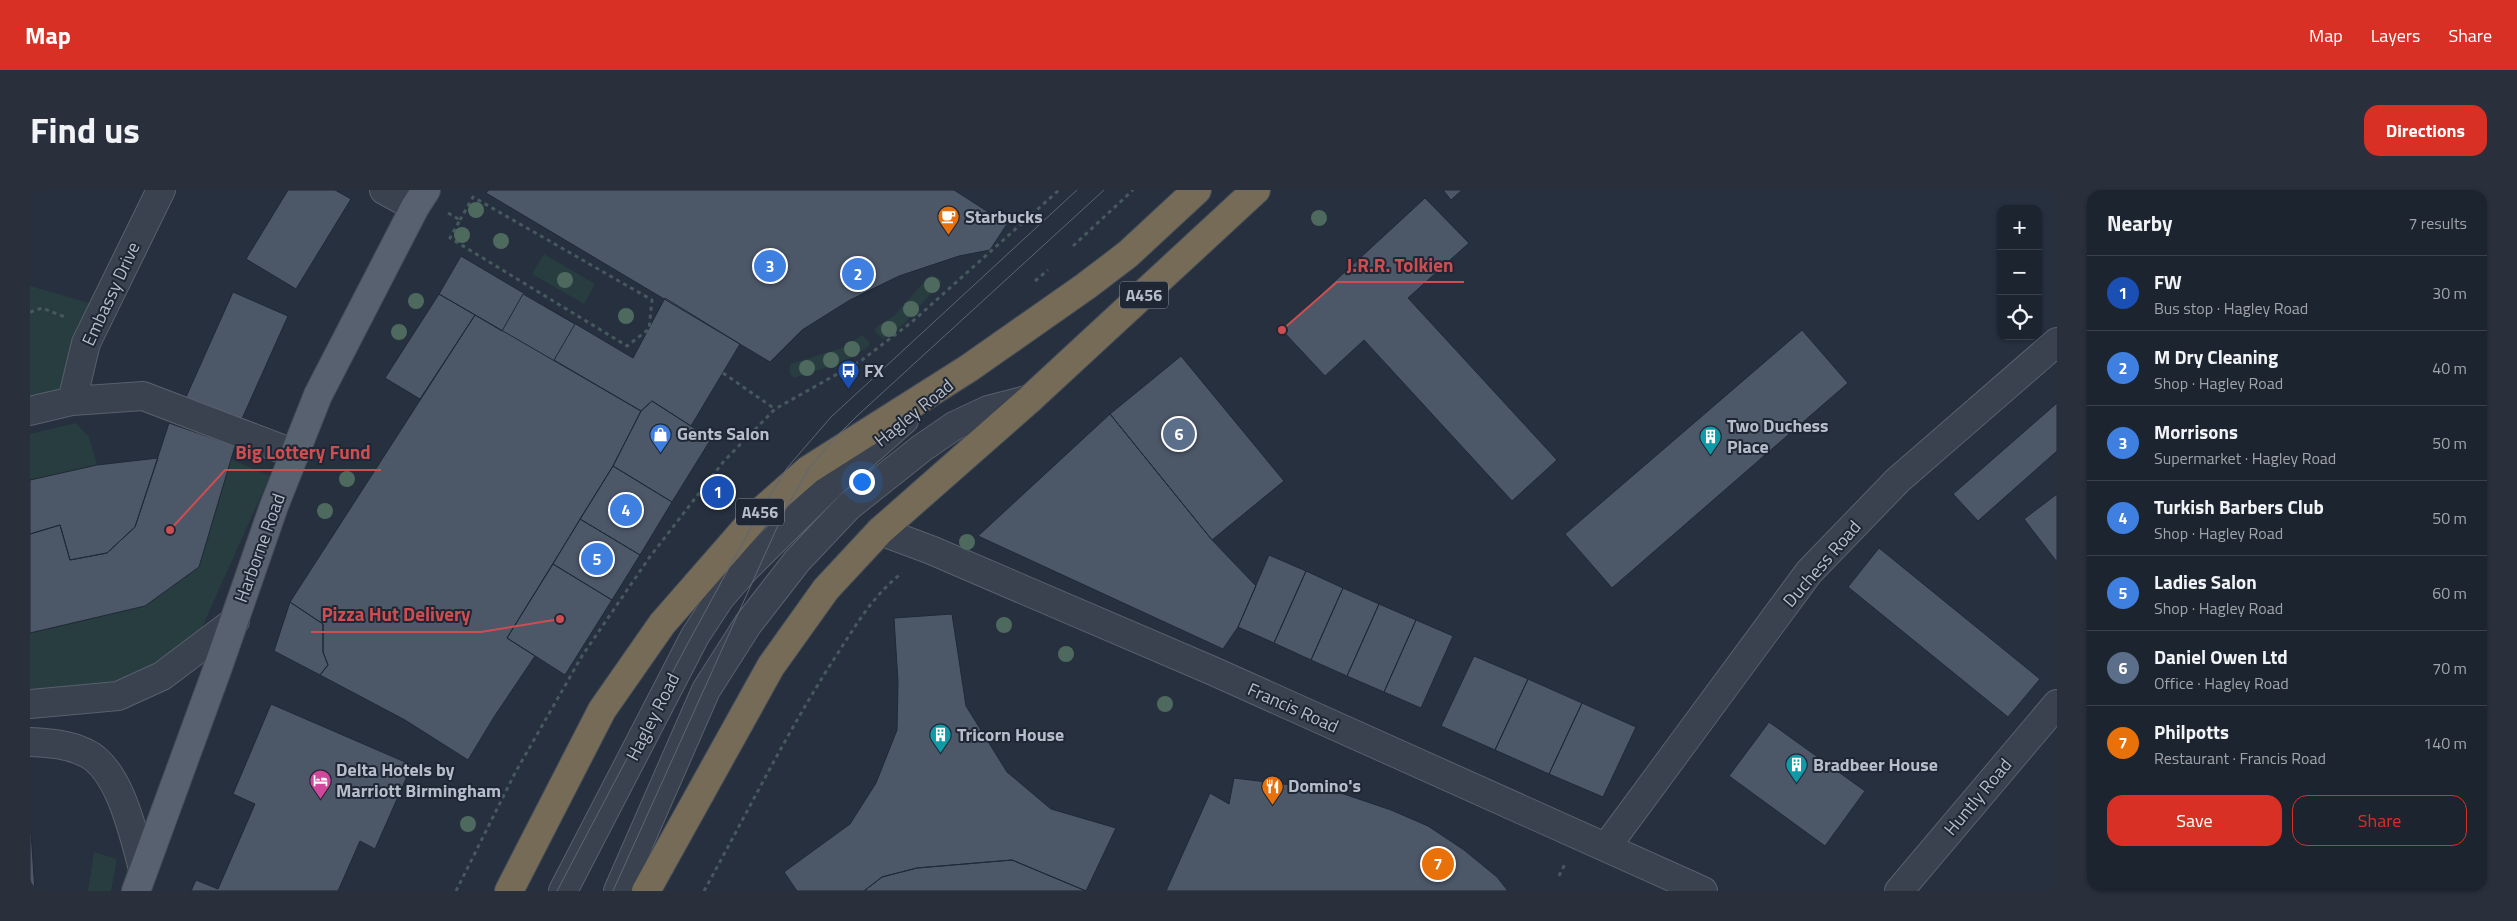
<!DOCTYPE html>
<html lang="en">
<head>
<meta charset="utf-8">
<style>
	body { margin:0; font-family:"Titillium Web",sans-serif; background:#29303b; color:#f1f3f6 }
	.controls { position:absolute; right:15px; top:15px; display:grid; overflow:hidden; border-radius:10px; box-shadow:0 1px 4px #0004 }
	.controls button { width:45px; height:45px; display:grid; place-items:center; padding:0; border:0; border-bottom:1px solid #3a414b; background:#1c242f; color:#f1f3f6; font:25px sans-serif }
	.you { position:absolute; left:831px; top:291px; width:18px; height:18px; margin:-12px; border:4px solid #fff; border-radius:50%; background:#1a73e8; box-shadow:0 0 0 8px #1a73e833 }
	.badge { display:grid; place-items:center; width:32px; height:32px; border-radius:50%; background:#d93025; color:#fff; font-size:16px; font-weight:700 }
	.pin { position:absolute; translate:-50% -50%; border:2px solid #fff; box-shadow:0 1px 5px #0006 }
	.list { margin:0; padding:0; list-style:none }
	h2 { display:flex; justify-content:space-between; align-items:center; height:65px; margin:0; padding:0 20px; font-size:21px }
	h2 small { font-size:16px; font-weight:400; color:#a0a4aa }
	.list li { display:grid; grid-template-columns:32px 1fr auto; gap:15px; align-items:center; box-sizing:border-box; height:75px; padding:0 20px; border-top:1px solid #3a414b }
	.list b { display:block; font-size:19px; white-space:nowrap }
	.list p { margin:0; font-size:16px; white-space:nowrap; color:#a0a4aa }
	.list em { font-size:16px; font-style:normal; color:#a0a4aa }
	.actions { display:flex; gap:10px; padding:15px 20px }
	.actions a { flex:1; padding:11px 0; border:1px solid #d93025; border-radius:15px; text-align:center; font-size:18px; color:#d93025 }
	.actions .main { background:#d93025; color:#fff }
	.icon { flex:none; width:28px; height:28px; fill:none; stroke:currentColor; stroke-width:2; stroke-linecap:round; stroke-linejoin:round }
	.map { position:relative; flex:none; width:2027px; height:701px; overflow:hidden; border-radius:15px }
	header { display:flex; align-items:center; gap:30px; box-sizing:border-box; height:70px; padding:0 25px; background:#d93025; color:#fff }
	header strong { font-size:24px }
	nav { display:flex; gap:28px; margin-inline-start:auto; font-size:18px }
	.intro { display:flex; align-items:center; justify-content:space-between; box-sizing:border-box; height:120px; padding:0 30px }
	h1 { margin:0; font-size:35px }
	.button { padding:12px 22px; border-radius:15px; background:#d93025; color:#fff; font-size:18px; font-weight:700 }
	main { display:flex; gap:30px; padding:0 30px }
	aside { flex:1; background:#1c242f; border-radius:15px; box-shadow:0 1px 4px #0004 }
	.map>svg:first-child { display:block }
</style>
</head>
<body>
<header>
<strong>Map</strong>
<nav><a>Map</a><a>Layers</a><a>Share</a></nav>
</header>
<div class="intro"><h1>Find us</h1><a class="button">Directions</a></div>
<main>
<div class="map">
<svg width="2027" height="701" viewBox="0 0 2027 701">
	<rect width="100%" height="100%" fill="#26303f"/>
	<path fill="#283d40" d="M514,64L565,94L554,114L502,84Z
		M903,85L912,91L874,134L853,149L845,142V138L865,125L898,87Z
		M0,96L73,117L42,211L0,221Z
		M832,145L839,152V156L816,171L764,188L760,184V174L812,158Z
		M46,233L59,247L67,275L0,290V244Z
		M201,269L240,286L169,444L127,477L90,492L0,501V443L115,416L169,377Z
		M64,662L87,669L81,701H58Z"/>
	<path fill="#4c5768" stroke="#212937" d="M258,0H305L321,9L266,99L216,69Z
		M459,0H924L977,34L960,60L929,66L869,86L820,110L772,140L740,172L456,3Z
		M1413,0H1432L1421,10Z
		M1395,8L1439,53L1378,108L1527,270L1482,311L1334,150L1295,186L1252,140Z
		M431,66L603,168L635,108L710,154L661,236L622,211L611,221L409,104Z
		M203,102L258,126L211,231L156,207Z
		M409,104L445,125L390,209L355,188Z
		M493,104L545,134L524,170L611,221L583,276L477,448L505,466L464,527L438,570L375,530L290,485L298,475L293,462V434L260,412L445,125L472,141Z
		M1772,140L1818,193L1582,398L1535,344Z
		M1151,166L1254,291L1182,350L1080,224Z
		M622,211L681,249L642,312L583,276L611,221Z
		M2027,213V261L1948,331L1923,304Z
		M1080,224L1182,350L1226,396L1208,437L1193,459L948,346Z
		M139,233L205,256L169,377L115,416L0,443V344L30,335L40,370L77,363L105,337Z
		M128,268L105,337L77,363L40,370L30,335L0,344V290L67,275Z
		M583,276L642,312L610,365L550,329Z
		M2027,304V372L1994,329Z
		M550,329L610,365L582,410L523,374Z
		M1849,358L2010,489L1978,527L1818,397Z
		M1239,365L1276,381L1244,453L1208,437Z
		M523,374L582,410L535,485L477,448Z
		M1276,381L1313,398L1281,470L1244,453Z
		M1313,398L1349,414L1317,486L1281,470Z
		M260,412L293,434V462L298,475L290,485L244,461Z
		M1349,414L1386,430L1354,502L1317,486Z
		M922,424L936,516L977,582L1021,619L1086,638L1056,701L982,670L887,678L852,687L834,701H767L754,682L820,634L846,593L867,540L868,492L864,428Z
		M1386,430L1423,446L1391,518L1354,502Z
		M1444,466L1498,489L1465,560L1411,536Z
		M1498,489L1552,513L1519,584L1465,560Z
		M1552,513L1606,537L1573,607L1519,584Z
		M241,514L382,575L345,659L330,651L308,701H161L166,690L188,699L225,614L203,604Z
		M1739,532L1835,601L1795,656L1699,586Z
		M1204,588L1270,596L1314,604L1361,620L1398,636L1434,660L1467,687L1478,701H1136L1180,603L1199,614Z
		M0,642H1L5,701H0Z
		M982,670L1056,701H834L852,687L887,678Z"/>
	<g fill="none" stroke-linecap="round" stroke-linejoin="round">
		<defs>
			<path id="minor" d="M354,0L385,17
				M42,211L56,153L131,0
				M0,221L42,211L113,206L265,264
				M850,341L901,360L1183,481L1673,701
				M0,514L88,506L132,486L205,431
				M0,552C20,553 38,554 56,563C90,579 104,646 113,679
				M1577,656L1779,382L1868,290L2027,152
				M533,701L665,446L690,408L716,378L802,293L874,230
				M588,701L676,500L718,434L767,371L819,316L892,258L924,236L958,220L1000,209
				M1869,701L2027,514"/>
			<path id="major" d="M106,701L187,480L244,316L288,205L385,17L396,0"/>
			<path id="highway" d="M479,701L572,520L632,434L729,323L778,280L939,178L1056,96L1098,64L1167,0
				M616,701L741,476L796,399L850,341L1000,209L1226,0"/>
		</defs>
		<use href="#minor" stroke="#58606d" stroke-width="30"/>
		<use href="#major" stroke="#444b59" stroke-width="30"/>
		<use href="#highway" stroke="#454d5a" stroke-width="30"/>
		<path stroke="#465a5d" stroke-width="3" stroke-dasharray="4 4" stroke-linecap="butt" d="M418,23L430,30L420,48L597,156L619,139L622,110L443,7L430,30
			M1043,56L1103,0
			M1005,91L1018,80
			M0,122L12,118L35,127
			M693,183L745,219
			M1529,686L1536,672
			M426,701L485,583L552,466L619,368L694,271L745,219L832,170L883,131L1029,0
			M674,701C717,623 756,544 804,469C825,437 842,406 872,383"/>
		<use href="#minor" stroke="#3a424f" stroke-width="28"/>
		<use href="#major" stroke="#58616f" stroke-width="28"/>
		<use href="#highway" stroke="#756b57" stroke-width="28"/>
		<path stroke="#5c6676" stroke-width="1" d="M527,701L658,453L729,323L757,278L801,227L1047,0
			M583,701L754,322L778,280L801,252L827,226L1074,0"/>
	</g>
	<g fill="#4e6a5f">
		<circle cx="446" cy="20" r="8"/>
		<circle cx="1289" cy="28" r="8"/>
		<circle cx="432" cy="45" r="8"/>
		<circle cx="471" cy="51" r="8"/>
		<circle cx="535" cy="90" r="8"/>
		<circle cx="902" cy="95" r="8"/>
		<circle cx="386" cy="111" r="8"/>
		<circle cx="881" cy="119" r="8"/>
		<circle cx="596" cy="126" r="8"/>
		<circle cx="859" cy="139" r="8"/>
		<circle cx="369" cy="142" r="8"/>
		<circle cx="822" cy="159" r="8"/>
		<circle cx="801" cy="170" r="8"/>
		<circle cx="777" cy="178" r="8"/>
		<circle cx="317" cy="289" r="8"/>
		<circle cx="295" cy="321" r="8"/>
		<circle cx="937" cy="352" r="8"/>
		<circle cx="974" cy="435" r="8"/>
		<circle cx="1036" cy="464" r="8"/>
		<circle cx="1135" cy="514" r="8"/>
		<circle cx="438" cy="634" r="8"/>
	</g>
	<defs>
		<symbol id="cafe-pin" viewBox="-11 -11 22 30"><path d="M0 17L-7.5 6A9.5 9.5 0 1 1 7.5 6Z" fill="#e8710a" stroke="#1f2735"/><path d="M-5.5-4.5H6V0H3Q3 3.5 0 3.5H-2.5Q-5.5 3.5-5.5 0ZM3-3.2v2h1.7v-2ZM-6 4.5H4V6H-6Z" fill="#fff"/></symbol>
		<symbol id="bus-pin" viewBox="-11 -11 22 30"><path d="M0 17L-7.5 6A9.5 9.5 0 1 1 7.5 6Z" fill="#1a4fb4" stroke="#1f2735"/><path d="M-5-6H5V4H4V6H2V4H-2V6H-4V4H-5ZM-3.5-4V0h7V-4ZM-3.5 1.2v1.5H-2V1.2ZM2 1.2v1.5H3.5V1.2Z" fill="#fff"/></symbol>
		<symbol id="shop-pin" viewBox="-11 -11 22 30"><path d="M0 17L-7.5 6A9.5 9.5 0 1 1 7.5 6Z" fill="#3f7fe0" stroke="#1f2735"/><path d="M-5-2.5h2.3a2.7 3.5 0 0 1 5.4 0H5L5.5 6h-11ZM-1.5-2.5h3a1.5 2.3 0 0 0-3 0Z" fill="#fff"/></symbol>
		<symbol id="building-pin" viewBox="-11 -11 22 30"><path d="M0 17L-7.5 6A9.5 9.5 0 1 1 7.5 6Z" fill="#0f9aa8" stroke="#1f2735"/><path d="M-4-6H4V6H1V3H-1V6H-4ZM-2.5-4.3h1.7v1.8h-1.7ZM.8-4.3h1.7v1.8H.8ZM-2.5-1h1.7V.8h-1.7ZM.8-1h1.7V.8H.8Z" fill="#fff"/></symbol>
		<symbol id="hotel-pin" viewBox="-11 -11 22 30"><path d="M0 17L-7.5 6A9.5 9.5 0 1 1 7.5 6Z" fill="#d1479c" stroke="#1f2735"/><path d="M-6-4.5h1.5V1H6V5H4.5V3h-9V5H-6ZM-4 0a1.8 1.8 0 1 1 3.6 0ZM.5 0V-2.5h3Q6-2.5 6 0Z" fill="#fff"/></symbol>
		<symbol id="restaurant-pin" viewBox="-11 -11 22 30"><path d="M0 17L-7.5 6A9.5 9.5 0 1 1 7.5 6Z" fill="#e8710a" stroke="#1f2735"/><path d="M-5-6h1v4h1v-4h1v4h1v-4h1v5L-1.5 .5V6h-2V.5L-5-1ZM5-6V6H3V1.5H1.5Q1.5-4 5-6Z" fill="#fff"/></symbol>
	</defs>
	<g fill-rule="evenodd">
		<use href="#cafe-pin" x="906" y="14" width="25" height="34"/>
		<use href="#bus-pin" x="806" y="168" width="25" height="34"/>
		<use href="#shop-pin" x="618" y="232" width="25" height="34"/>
		<use href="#building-pin" x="1668" y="234" width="25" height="34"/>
		<use href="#building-pin" x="898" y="532" width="25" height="34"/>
		<use href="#building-pin" x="1754" y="562" width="25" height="34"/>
		<use href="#hotel-pin" x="278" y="578" width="25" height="34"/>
		<use href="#restaurant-pin" x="1230" y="584" width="25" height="34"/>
	</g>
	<g text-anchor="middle" stroke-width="4" stroke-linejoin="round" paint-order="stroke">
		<g fill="#1f2735" stroke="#89909d" stroke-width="1">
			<rect x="1090" y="91.5" width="48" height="27" rx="4"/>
			<rect x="706" y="308.5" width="48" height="27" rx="4"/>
		</g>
		<g font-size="16" font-weight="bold" fill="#b7bdca">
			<text x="1114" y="111">A456</text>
			<text x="730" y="328">A456</text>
		</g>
		<g font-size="18" font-weight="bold" fill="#b7bdca" stroke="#1f2735" text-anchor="start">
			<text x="935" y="33">Starbucks</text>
			<text x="834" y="187">FX</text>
			<text x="1697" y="242">Two Duchess<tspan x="1697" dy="21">Place</tspan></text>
			<text x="647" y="250">Gents Salon</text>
			<text x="927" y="551">Tricorn House</text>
			<text x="1783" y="581">Bradbeer House</text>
			<text x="306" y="586">Delta Hotels by<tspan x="306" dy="21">Marriott Birmingham</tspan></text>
			<text x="1258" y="602">Domino's</text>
		</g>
		<g font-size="18" fill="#b7bdca" stroke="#1f2735">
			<text transform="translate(81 104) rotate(-65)" y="6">Embassy Drive</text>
			<text transform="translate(884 223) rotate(-39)" y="6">Hagley Road</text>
			<text transform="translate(230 358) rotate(-70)" y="6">Harborne Road</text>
			<text transform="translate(1792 374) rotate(-49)" y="6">Duchess Road</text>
			<text transform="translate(1263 518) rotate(24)" y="6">Francis Road</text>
			<text transform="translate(623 527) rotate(-63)" y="6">Hagley Road</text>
			<text transform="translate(1948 607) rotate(-50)" y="6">Huntly Road</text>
		</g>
	</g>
	<path fill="none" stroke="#ce4d50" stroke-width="2" d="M1252 140L1307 92H1434M140 340L195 280H351M530 429L451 442H281"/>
	<g fill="#ce4d50" stroke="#1f2735" stroke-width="2">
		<circle cx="1252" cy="140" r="5"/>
		<circle cx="140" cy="340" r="5"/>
		<circle cx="530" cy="429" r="5"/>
	</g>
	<g font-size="19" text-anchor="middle" font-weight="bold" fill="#ce4d50" stroke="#1f2735" stroke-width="4" stroke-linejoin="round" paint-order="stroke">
		<text x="1370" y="82">J.R.R. Tolkien</text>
		<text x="273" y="269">Big Lottery Fund</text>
		<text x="366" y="431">Pizza Hut Delivery</text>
	</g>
</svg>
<div class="controls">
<button>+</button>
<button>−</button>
<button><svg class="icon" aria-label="locate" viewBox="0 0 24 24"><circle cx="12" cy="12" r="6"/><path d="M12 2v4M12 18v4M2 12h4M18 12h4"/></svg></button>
</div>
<div class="you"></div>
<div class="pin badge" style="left:688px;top:302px;background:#1a4fb4">1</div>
<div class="pin badge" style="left:828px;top:84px;background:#3f7fe0">2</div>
<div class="pin badge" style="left:740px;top:76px;background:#3f7fe0">3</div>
<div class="pin badge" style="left:596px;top:320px;background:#3f7fe0">4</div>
<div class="pin badge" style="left:567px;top:369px;background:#3f7fe0">5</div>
<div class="pin badge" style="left:1149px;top:244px;background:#5c6f8a">6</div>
<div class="pin badge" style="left:1408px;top:674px;background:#e8710a">7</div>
</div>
<aside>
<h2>Nearby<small>7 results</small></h2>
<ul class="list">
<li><span class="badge" style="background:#1a4fb4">1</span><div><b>FW</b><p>Bus stop · Hagley Road</p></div><em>30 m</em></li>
<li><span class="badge" style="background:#3f7fe0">2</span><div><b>M Dry Cleaning</b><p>Shop · Hagley Road</p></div><em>40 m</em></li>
<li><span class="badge" style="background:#3f7fe0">3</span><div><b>Morrisons</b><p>Supermarket · Hagley Road</p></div><em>50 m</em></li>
<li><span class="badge" style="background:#3f7fe0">4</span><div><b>Turkish Barbers Club</b><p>Shop · Hagley Road</p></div><em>50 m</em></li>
<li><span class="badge" style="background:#3f7fe0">5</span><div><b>Ladies Salon</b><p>Shop · Hagley Road</p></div><em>60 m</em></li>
<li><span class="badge" style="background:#5c6f8a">6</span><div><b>Daniel Owen Ltd</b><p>Office · Hagley Road</p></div><em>70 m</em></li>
<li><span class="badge" style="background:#e8710a">7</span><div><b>Philpotts</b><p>Restaurant · Francis Road</p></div><em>140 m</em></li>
</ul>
<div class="actions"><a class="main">Save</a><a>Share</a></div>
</aside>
</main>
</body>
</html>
